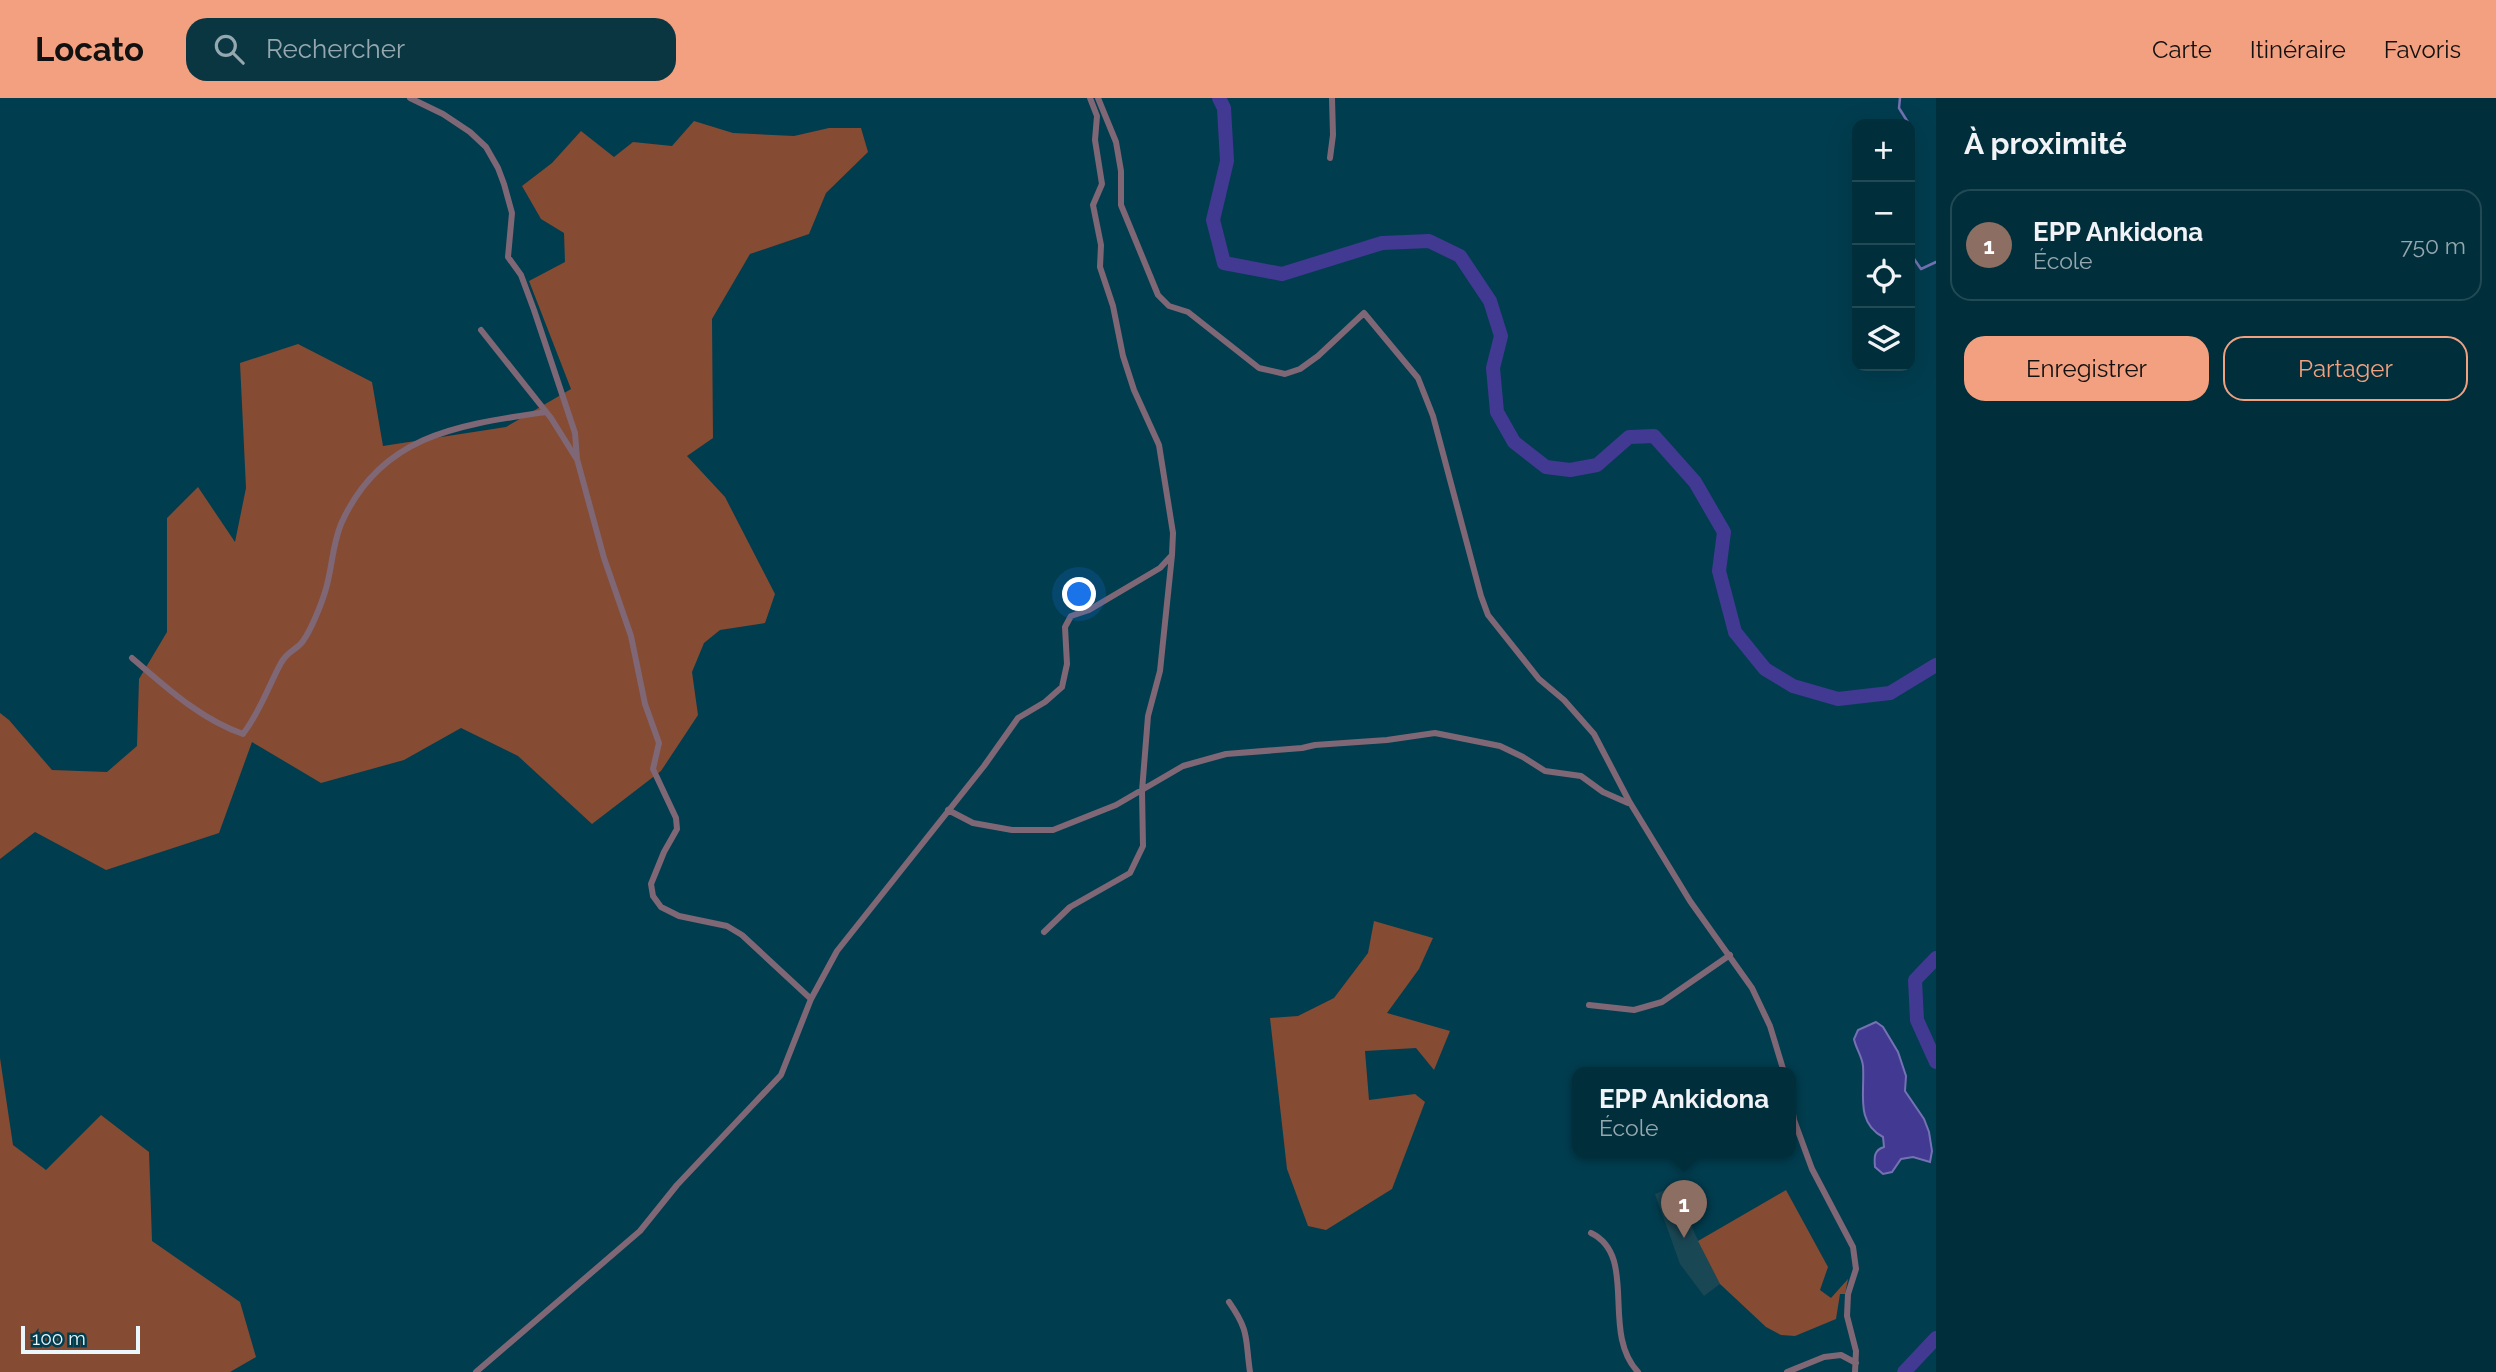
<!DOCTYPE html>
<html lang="fr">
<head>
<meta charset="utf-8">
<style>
	body { margin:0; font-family:Raleway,sans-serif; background:#0a3642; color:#f1f3f6 }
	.controls { position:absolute; right:21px; top:21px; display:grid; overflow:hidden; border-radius:14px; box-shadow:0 7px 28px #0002 }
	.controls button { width:63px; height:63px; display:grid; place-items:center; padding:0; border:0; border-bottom:2px solid #224a55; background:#002e3b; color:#f1f3f6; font:35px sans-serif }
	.scale { position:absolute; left:21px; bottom:18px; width:119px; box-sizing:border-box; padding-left:7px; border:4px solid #eaf7fd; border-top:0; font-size:19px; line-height:24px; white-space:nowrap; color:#eaf7fd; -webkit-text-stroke:5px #003d4f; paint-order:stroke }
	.you { position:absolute; left:1080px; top:497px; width:24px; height:24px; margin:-18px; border:5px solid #fff; border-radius:50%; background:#1a73e8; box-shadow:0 0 0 10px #1a73e833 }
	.badge { display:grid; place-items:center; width:46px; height:46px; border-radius:50%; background:#f2a07f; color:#fff; font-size:23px; font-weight:700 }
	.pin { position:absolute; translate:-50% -58px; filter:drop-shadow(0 2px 4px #0008) }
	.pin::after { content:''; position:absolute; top:37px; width:24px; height:21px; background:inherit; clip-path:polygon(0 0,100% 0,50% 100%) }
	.popup { position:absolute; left:1572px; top:969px; width:224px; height:91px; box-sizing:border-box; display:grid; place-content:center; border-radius:14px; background:#002e3b; filter:drop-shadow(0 2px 5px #0005); font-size:23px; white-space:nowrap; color:#95a8af }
	.popup b { font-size:26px; color:#f1f3f6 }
	.popup::after { content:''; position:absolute; left:50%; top:100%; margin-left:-14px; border:14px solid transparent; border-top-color:#002e3b }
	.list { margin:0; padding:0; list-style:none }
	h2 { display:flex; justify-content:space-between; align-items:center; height:91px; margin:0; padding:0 28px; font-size:30px }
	h2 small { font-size:23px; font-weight:400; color:#95a8af }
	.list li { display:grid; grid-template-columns:46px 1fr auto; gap:21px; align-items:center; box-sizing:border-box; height:112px; margin:0 14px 14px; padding:0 14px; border:2px solid #224a55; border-radius:21px }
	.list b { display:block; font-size:26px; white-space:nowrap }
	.list p { margin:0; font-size:23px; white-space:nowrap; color:#95a8af }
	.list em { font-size:23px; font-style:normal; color:#95a8af }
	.actions { display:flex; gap:14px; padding:21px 28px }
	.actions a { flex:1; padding:16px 0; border:2px solid #f2a07f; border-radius:21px; text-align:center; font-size:24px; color:#f2a07f }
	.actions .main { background:#f2a07f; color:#111 }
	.icon { flex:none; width:38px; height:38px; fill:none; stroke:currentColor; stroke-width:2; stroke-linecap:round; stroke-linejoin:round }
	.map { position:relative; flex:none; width:1936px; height:1274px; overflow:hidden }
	header { display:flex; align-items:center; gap:42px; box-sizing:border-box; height:98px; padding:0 35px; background:#f2a07f; color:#111 }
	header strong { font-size:33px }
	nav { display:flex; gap:38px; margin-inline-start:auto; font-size:24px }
	.search { width:490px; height:63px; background:#0a3642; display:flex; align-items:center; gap:18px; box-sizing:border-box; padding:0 24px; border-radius:21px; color:#95a8af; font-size:26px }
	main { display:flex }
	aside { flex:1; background:#002e3b }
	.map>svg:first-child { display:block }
</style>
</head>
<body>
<header>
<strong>Locato</strong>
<div class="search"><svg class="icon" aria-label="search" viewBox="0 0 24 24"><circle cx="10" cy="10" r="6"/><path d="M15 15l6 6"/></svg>Rechercher</div>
<nav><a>Carte</a><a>Itinéraire</a><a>Favoris</a></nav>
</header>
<main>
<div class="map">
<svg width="1936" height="1274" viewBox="0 0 1936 1274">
	<rect width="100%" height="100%" fill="#003d4f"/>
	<path fill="#1a4754" d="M1675,1088L1695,1136L1720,1186L1704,1198L1680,1166L1655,1096Z"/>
	<path fill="#854b33" d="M694,23L733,35L794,38L829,30H861L868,54L826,95L809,136L750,156L712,221L713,340L687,358L725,399L775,496L765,525L720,532L704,545L692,574L698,617L661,673L592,726L518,658L461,630L404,662L321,685L252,644L219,735L106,772L35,734L0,761V615L9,622L52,672L107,674L137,648L139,581L167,534V420L198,389L235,444L246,390L240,265L298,246L372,284L383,348L506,329L571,291L529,183L565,164L564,135L541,121L522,88L552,65L581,33L614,59L633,44L672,48Z
		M1374,823L1433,840L1419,871L1387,915L1450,933L1434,972L1416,950L1365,953L1369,1002L1415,996L1425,1004L1392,1091L1326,1132L1308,1128L1287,1071L1270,920L1298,918L1334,900L1368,855Z
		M0,960L13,1047L46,1072L101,1017L149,1054L152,1143L240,1204L256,1259L230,1274H0Z
		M1786,1092L1828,1169L1820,1192L1831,1200L1848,1181L1845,1196H1840L1836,1221L1795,1238L1781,1237L1766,1229L1720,1186L1698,1143Z"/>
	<path fill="#423992" stroke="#7472b2" stroke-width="2" d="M1876,924L1883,929L1898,954L1906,978L1905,993L1924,1021L1929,1034L1932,1053L1930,1064L1913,1059L1901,1061L1892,1074L1883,1076L1875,1069C1874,1059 1874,1052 1884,1049L1883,1039C1855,1024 1865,995 1863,968C1862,958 1856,951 1854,941L1858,932Z"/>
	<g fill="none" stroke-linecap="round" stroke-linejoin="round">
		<path stroke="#7472b2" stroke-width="2.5" d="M1900,0L1899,10L1909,26
			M1910,28V29
			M1910,131L1913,142L1910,147
			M1910,155L1921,171L1936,164"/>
		<path stroke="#423992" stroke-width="14" d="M1219,0L1224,10L1227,63L1213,122L1224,165L1282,176L1382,145L1429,143L1460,158L1490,203L1501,238L1493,270L1497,314L1514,344L1546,369L1570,372L1597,367L1629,339L1654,338L1695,384L1724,434L1719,473L1735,534L1765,571L1793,588L1838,601L1890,595L1936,567
			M1936,860L1915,882L1917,922L1936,964
			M1904,1274L1936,1240"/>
		<path stroke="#7f6775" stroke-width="6" d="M410,0L443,16L470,34L486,49L498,70L504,86L512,115L508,159L521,177L534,212L575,335L577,361L604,460L631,538L645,606L659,645L653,671L676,720L677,731L664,754L651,786L653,798L661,809L679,818L727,828L742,837L811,901
			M1098,0L1116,44L1121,73V107L1158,197L1169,208L1188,214L1259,270L1285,276L1300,271L1318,258L1364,215L1418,280L1433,318L1481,498L1488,517L1539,581L1564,602L1594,636L1629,703L1690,803L1752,890L1770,928L1784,974
			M1330,60L1333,37L1332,0
			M481,232L551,320L576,360
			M132,560C167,590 200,621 243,636C260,614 268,589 281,565C288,552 297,552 303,543C311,532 321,507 325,494C332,472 332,448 341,426C381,336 459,327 546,314
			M948,712L973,725L1012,732H1053L1116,707L1183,668L1226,656L1302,650L1315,647L1387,642L1435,635L1500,648L1523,659L1545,673L1581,678L1603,694L1628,705
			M1044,834L1070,809L1130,775L1143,748L1142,693L1148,618L1160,573L1172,457
			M1589,907L1634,912L1662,904L1730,857
			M1791,1004L1794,1022L1812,1071L1853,1149L1856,1171L1848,1196L1847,1218L1856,1253L1855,1274
			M1591,1135C1639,1158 1600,1234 1638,1274
			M1229,1204C1250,1234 1245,1240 1250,1274
			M476,1274L640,1133L677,1087L781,977L811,901L837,853L984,668L1018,620L1045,604L1062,589L1067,566L1065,529L1071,518L1089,512L1160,470L1172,457L1173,435L1159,347L1134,292L1123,258L1113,208L1100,169L1101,147L1093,107L1102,86L1095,42L1097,18L1090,0
			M1787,1274L1824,1259L1841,1257L1856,1265"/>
	</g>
</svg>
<div class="controls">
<button>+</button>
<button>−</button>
<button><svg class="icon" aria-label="locate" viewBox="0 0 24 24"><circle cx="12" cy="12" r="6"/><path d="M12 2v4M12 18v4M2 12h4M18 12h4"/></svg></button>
<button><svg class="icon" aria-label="layers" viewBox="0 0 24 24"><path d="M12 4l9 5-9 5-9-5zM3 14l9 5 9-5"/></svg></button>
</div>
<div class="scale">100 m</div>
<div class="you"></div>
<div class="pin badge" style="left:1684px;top:1140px;background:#8d6e63">1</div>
<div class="popup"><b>EPP Ankidona</b>École</div>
</div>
<aside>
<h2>À proximité<small></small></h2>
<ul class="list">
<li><span class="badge" style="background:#8d6e63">1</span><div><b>EPP Ankidona</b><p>École</p></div><em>750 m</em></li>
</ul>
<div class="actions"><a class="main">Enregistrer</a><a>Partager</a></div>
</aside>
</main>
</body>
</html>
